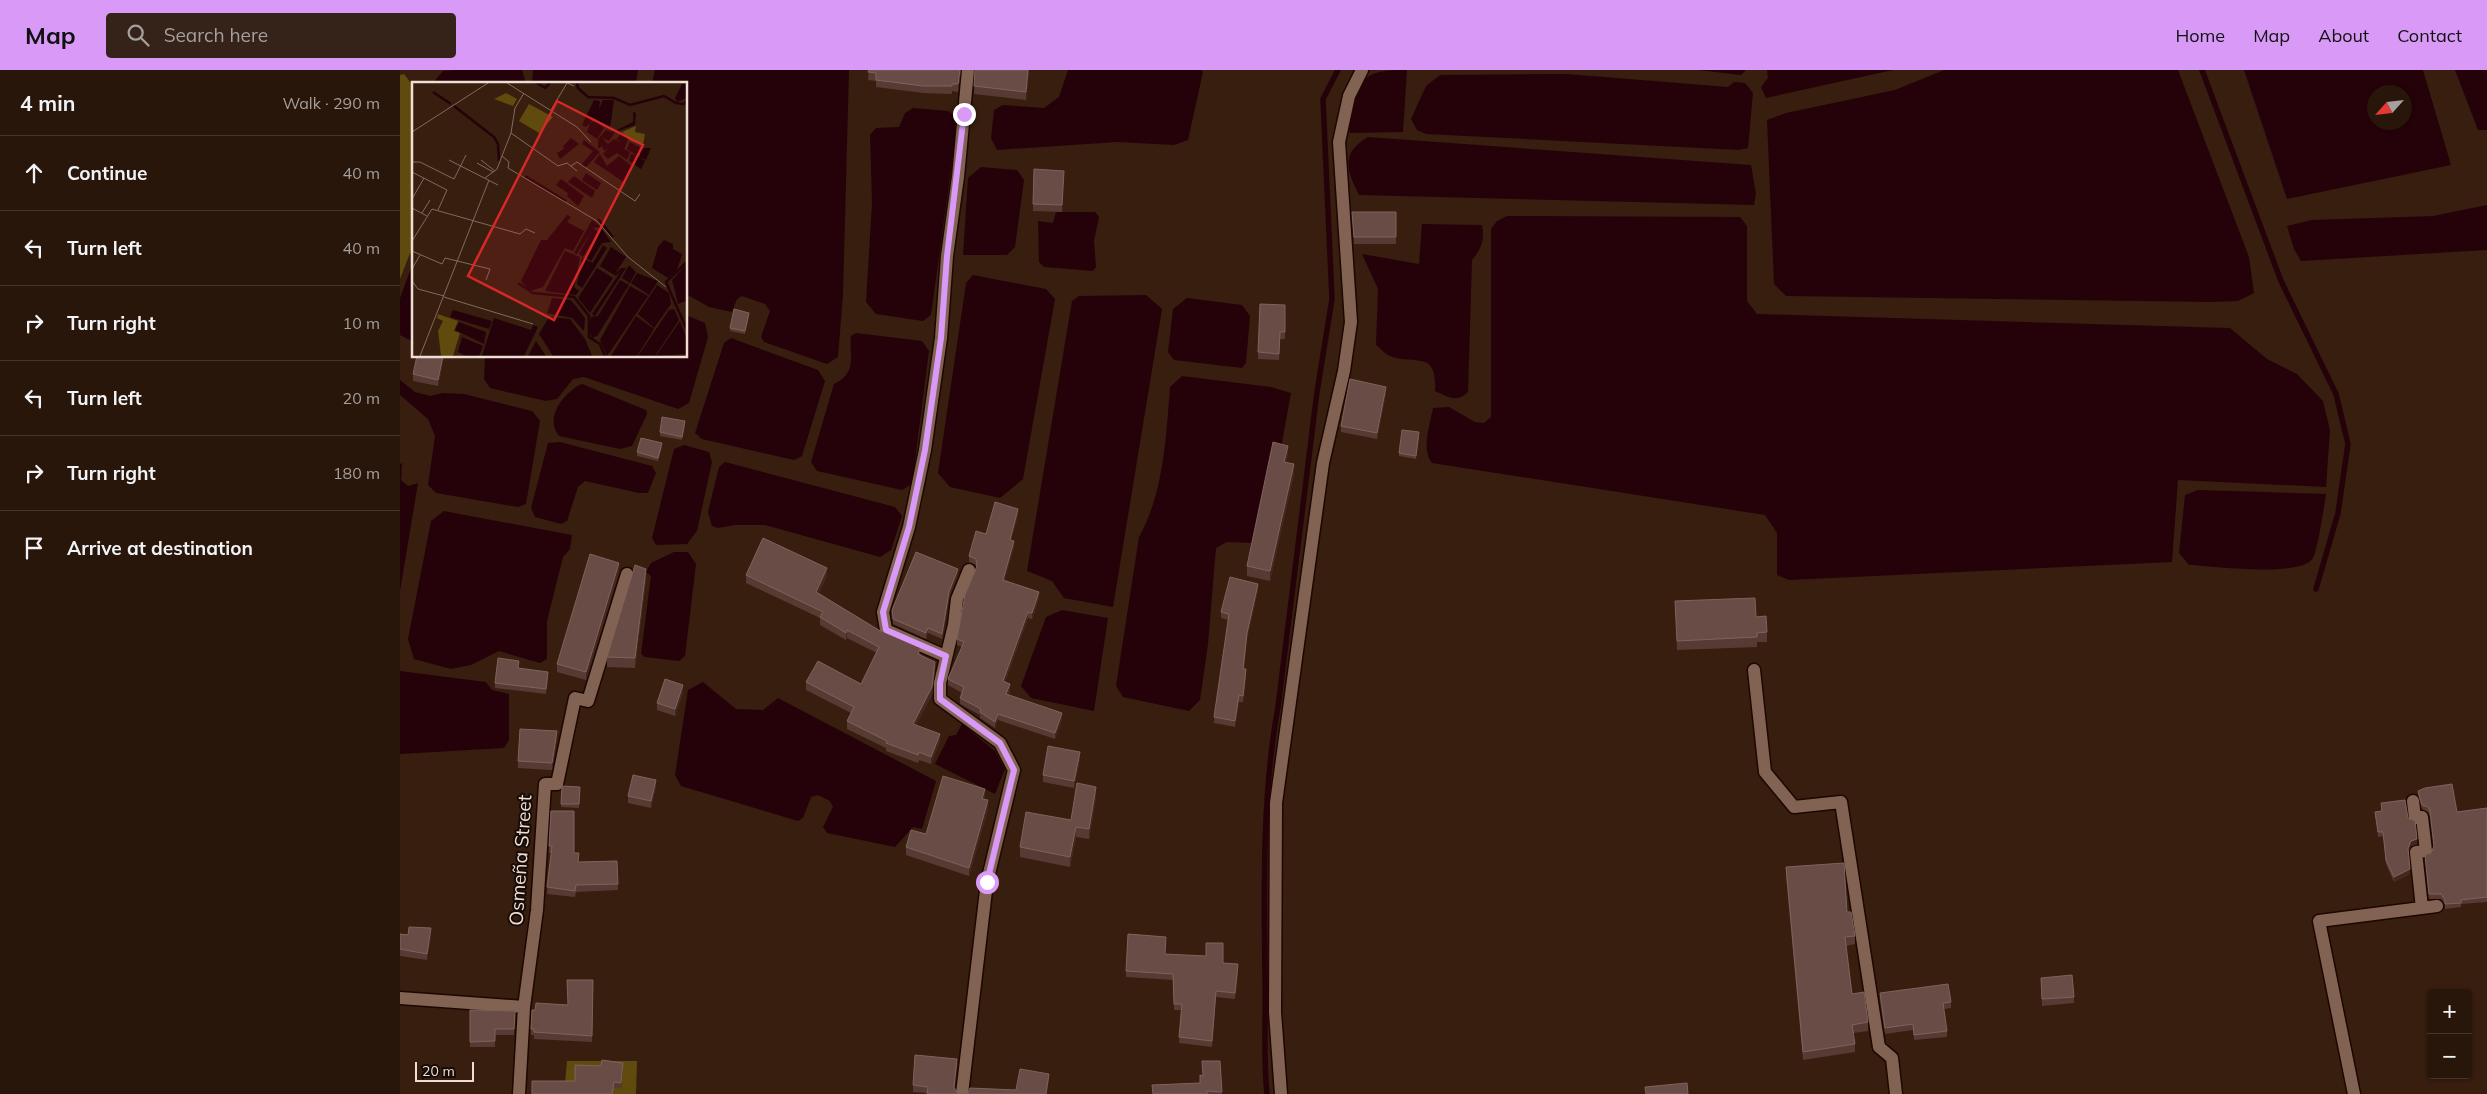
<!DOCTYPE html>
<html lang="en">
<head>
<meta charset="utf-8">
<style>
	body { margin:0; font-family:Mulish,sans-serif; background:#352319; color:#f1f3f6 }
	.controls { position:absolute; right:15px; bottom:15px; display:grid; overflow:hidden; border-radius:5px; box-shadow:0 1px 4px #0004 }
	.controls button { width:45px; height:45px; display:grid; place-items:center; padding:0; border:0; border-bottom:1px solid #45352c; background:#29160b; color:#f1f3f6; font:25px sans-serif }
	.compass { position:absolute; left:1967px; top:15px; width:45px; height:45px; border-radius:50%; background:#29160b; box-shadow:0 1px 4px #0004; rotate:243deg }
	.scale { position:absolute; left:15px; bottom:12px; width:59px; box-sizing:border-box; padding-left:5px; border:2px solid #efded4; border-top:0; font-size:14px; line-height:18px; white-space:nowrap; color:#efded4; -webkit-text-stroke:4px #160b06; paint-order:stroke }
	.stop { position:absolute; width:15px; height:15px; margin:-11px; border:4px solid #d99af7; border-radius:50%; background:#fff }
	.stop.end { background:#d99af7; border-color:#fff; box-shadow:0 1px 5px #0008 }
	.list { margin:0; padding:0; list-style:none }
	h2 { display:flex; justify-content:space-between; align-items:center; height:65px; margin:0; padding:0 20px; font-size:21px }
	h2 small { font-size:16px; font-weight:400; color:#a59f9d }
	.list li { display:grid; grid-template-columns:32px 1fr auto; gap:15px; align-items:center; box-sizing:border-box; height:75px; padding:0 20px; border-top:1px solid #45352c }
	.list b { display:block; font-size:19px; white-space:nowrap }
	.list em { font-size:16px; font-style:normal; color:#a59f9d }
	.icon { flex:none; width:28px; height:28px; fill:none; stroke:currentColor; stroke-width:2; stroke-linecap:round; stroke-linejoin:round }
	.map { position:relative; flex:none; width:2087px; height:1024px; overflow:hidden }
	header { display:flex; align-items:center; gap:30px; box-sizing:border-box; height:70px; padding:0 25px; background:#d99af7; color:#111 }
	header strong { font-size:24px }
	nav { display:flex; gap:28px; margin-inline-start:auto; font-size:18px }
	.search { width:350px; height:45px; background:#352319; display:flex; align-items:center; gap:12px; box-sizing:border-box; padding:0 18px; border-radius:5px; color:#a59f9d; font-size:19px }
	main { display:flex }
	aside { flex:1; background:#29160b }
	.map>svg:first-child { display:block }
</style>
</head>
<body>
<header>
<strong>Map</strong>
<div class="search"><svg class="icon" aria-label="search" viewBox="0 0 24 24"><circle cx="10" cy="10" r="6"/><path d="M15 15l6 6"/></svg>Search here</div>
<nav><a>Home</a><a>Map</a><a>About</a><a>Contact</a></nav>
</header>
<main>
<aside>
<h2>4 min<small>Walk · 290 m</small></h2>
<ul class="list">
<li><svg class="icon" aria-label="ahead" viewBox="0 0 24 24"><path d="M12 20V5M6 11l6-6 6 6"/></svg><div><b>Continue</b></div><em>40 m</em></li>
<li><svg class="icon" aria-label="left" viewBox="0 0 24 24"><path d="M17 20v-9H6M10 6l-5 5 5 5"/></svg><div><b>Turn left</b></div><em>40 m</em></li>
<li><svg class="icon" aria-label="right" viewBox="0 0 24 24"><path d="M7 20v-9h11M14 6l5 5-5 5"/></svg><div><b>Turn right</b></div><em>10 m</em></li>
<li><svg class="icon" aria-label="left" viewBox="0 0 24 24"><path d="M17 20v-9H6M10 6l-5 5 5 5"/></svg><div><b>Turn left</b></div><em>20 m</em></li>
<li><svg class="icon" aria-label="right" viewBox="0 0 24 24"><path d="M7 20v-9h11M14 6l5 5-5 5"/></svg><div><b>Turn right</b></div><em>180 m</em></li>
<li><svg class="icon" aria-label="arrive" viewBox="0 0 24 24"><path d="M6 21V4h12l-3 4 3 4H6"/></svg><div><b>Arrive at destination</b></div></li>
</ul>
</aside>
<div class="map">
<svg width="2087" height="1024" viewBox="0 0 2087 1024">
	<rect width="100%" height="100%" fill="#371e0f"/>
	<path fill="#604a0d" d="M4,4L14,17V173L0,209V5Z
		M167,991H237L236,1024H164Z"/>
	<path fill="#250209" fill-rule="evenodd" d="M56,0H122L126,14H32L43,1Z
		M133,0H238L236,14H132Z
		M255,0H449L443,224L438,287L427,294L364,272L361,267L370,241L365,234L342,226L337,229L332,242L309,237L286,224V14H252Z
		M668,0H801L803,2L788,70L774,75L717,72L597,80L591,68L594,40L603,35L644,38L659,27Z
		M1007,0L1003,62L950,63C945,50 957,15 969,6C979,0 995,0 1007,0Z
		M1298,0H1346L1341,5Z
		M1367,0H1493L1366,28L1361,17L1368,8Z
		M1544,0H1778L1849,187L1854,223L1838,231L1811,232L1386,226L1374,214L1367,50L1386,43L1495,20Z
		M1844,0H2023L2051,95L1887,129ZM1974,22H2004V52H1974Z
		M2055,0H2087V60H2078Z
		M1167,4L1328,17L1334,12L1345,13L1353,23L1348,78L1339,80L1026,64L1017,60L1011,49L1026,16L1040,5Z
		M513,38L548,41L558,48L531,245L523,251L476,244L466,232L472,133L470,65L476,58L499,57L505,43Z
		M968,67L1351,95L1356,124L1354,135L959,125C947,101 940,83 968,67Z
		M581,97L617,100L624,110L615,177L607,185H563L568,108Z
		M2087,135V180L1901,191L1894,179L1887,156L1912,150L2033,146Z
		M656,142H695L699,147L694,171L696,197L693,201L644,197L639,192L638,151L653,153Z
		M1107,146L1340,147L1347,156V231L1357,244L1830,258L1867,289L1897,304L1923,331L1930,360L1926,417L1778,410L1772,492L1389,510L1377,505V463L1365,445L1032,393C1021,380 1030,354 1033,338L1049,337L1075,352L1084,353L1091,347V159L1097,151Z
		M1022,154L1082,155C1085,170 1081,179 1072,190L1068,322C1057,333 1048,327 1035,321C1038,277 1011,297 988,285C984,283 980,278 976,275L978,219L962,184L1019,194Z
		M14,190V272L0,265V228Z
		M573,205L646,219L655,229L623,409L600,428L550,417L538,403L566,213Z
		M746,225L762,239L713,537L664,528L652,511L627,501L672,231L679,226Z
		M787,228L842,235L850,246L846,293L842,298L774,290L768,282L773,239Z
		M286,245L305,253L308,267L289,333L278,339L184,307L173,309L157,329L146,331L90,318L84,309L85,286H286Z
		M456,263L522,271L529,281L512,414L502,420L417,401L411,392L434,314C458,302 449,287 451,266Z
		M331,268L418,300L425,311L402,386L394,390L302,369L295,363L324,273Z
		M782,306L871,317L891,323L881,378L873,379L852,473L827,472L816,478L808,574L800,630L789,641L723,627L716,616L739,467C764,422 766,367 770,317Z
		M0,310L15,322L30,326L43,323L64,324L132,341L140,351L126,434L118,437L36,423L28,415L35,366L28,349L0,325Z
		M182,314L246,340L247,344L232,376L220,379L159,366C157,363 154,358 154,355C151,339 169,319 182,314Z
		M160,372L252,396L256,403L248,423H239L185,411L178,417L167,451L161,454L135,447L131,438L148,373Z
		M284,375L309,382L312,392L297,461L287,474L256,475L252,468L274,379Z
		M325,392L495,437L502,446L491,480L480,487L365,455H335L318,458L312,456L308,442L319,397Z
		M2,393L1,410L8,416L18,413L0,521V394Z
		M1798,420L1926,424C1924,436 1918,479 1913,488C1901,508 1812,496 1789,495L1779,483L1785,425Z
		M44,441L172,465L170,479L163,487L147,551V589L140,593L99,581L71,595L51,599L14,589L8,569L31,451Z
		M274,482H288L296,494L285,586L279,591L245,587L241,584L251,506L246,502L251,493Z
		M662,540L708,548L694,641L631,628L621,616L646,547Z
		M0,601L86,612L92,620L109,624V670L104,678L0,684Z
		M303,612L336,639L363,640L378,628L536,711L522,759L513,757L495,777L427,763L423,757L433,737L430,731L418,725L411,727L403,748L398,751L281,716L275,705L288,620Z
		M562,654L595,681L605,699L595,724L535,694L549,666L556,665Z"/>
	<g fill="none" stroke-linecap="round" stroke-linejoin="round">
		<path stroke="#250209" stroke-width="5.5" d="M1802,0L1881,211L1936,324L1948,374L1938,443L1916,519
			M867,1024C863,985 866,945 865,906C864,817 862,725 878,637L917,322L932,229L923,29L938,0"/>
		<defs>
			<path id="minor" d="M545,586L486,560L483,542L509,457L525,380L541,268L547,186L558,107L568,0
				M1354,600L1365,702L1394,737L1441,732L1479,977L1492,988L1496,1024
				M2013,731L2015,748L2022,747L2026,781L2016,782L2022,838
				M0,928L124,937
				M119,1024L124,937L137,840L145,714H157L175,628L188,631L227,504
				M562,1024L587,812L614,700L600,673L540,629V613L554,555L557,529L569,500
				M881,1024L875,942L876,733L923,393L944,301L951,252L939,72L949,26L962,0
				M1954,1024L1919,851L2037,836"/>
		</defs>
		<use href="#minor" stroke="#1d0700" stroke-width="15"/>
		<use href="#minor" stroke="#826353" stroke-width="12"/>
	</g>
	<path fill="#583a35" d="M469,0H561L558,22L552,21V24L523,23L476,17V11L468,10Z
		M575,0H629L626,30L574,24Z
		M664,101L662,142L633,141V134Z
		M952,142H996V174H954Z
		M860,234L885,235V269H880L879,290L858,289Z
		M349,246L345,264L330,261V258Z
		M44,286L38,316L13,311V304Z
		M986,323L977,369L941,362V356Z
		M285,355L282,370L260,366V362Z
		M1019,366L1016,389L999,386V383Z
		M262,377L258,391L237,386V382Z
		M888,386L886,392L894,404L870,511L847,506V496Z
		M618,445L611,470L614,477L604,511L639,528L632,549L628,548L605,612L610,620L609,625L662,649L655,669L598,650L595,658L580,648V645L560,634V628L562,623L548,615V609L562,577L557,575V569L576,498V495L569,492V486L586,464Z
		M219,502L186,610L157,602V594Z
		M558,504L549,528L542,569L528,563L526,569L493,554L492,540Z
		M346,505L427,506L419,523L482,562L521,584L520,585L535,600L532,625L516,655L540,671L531,694L519,690L518,693L486,681V678L447,659V651L451,643L406,620V612L461,614L477,583L447,568L446,570L420,555V548L346,513Z
		M246,509L235,598L207,597V587Z
		M858,520L847,569L844,599L846,605L843,632H839L835,657L814,653V647L828,550L821,548V542Z
		M1275,531L1367,562V572H1357V577L1277,580Z
		M119,598L148,607L146,624L95,618V613Z
		M283,622L275,646L257,640V633Z
		M157,668L152,700L118,698V691Z
		M680,689L674,718L643,712V705Z
		M162,716L180,717L179,738L161,737Z
		M256,717L251,738L228,733V726Z
		M2018,721L2057,742L2087,738V832L2061,834V837L2045,839V834L2041,829H2029L2025,785L2031,783L2034,777L2030,746L2028,742L2022,739L2018,725Z
		M585,727V729L588,739L569,806L506,785V777L526,764Z
		M696,727L689,769L676,767L670,797L620,787V777L671,750Z
		M1981,733L2008,748L2017,774L2011,776L2008,781L2010,804L1994,812L1986,794L1983,766L1978,767L1975,742L1981,741Z
		M151,741L179,792L217,791L218,820L176,822L175,827L147,824L151,783H149V776Z
		M1386,797L1447,842L1455,866V874L1446,876L1452,924L1468,952V961L1453,963L1455,974V982L1403,990L1386,806Z
		M0,864L31,865L27,890L0,886Z
		M766,884L823,893L838,900L835,929L816,927L812,977L779,973L781,940H774L773,910L726,907V901Z
		M1641,908L1674,927V933L1642,936Z
		M193,910L192,972L134,969V965H131V959L135,940L167,935Z
		M1480,923L1551,932V938L1544,939L1547,961V967L1514,970L1513,960L1485,964L1480,929Z
		M70,940L115,941L114,965H95V977H70Z
		M820,991L822,1024H752L800,1013L802,1006Z
		M557,995L554,1018L527,1023L513,1022V1015Z
		M223,999L221,1019L175,1011Z"/>
	<path fill="#44281f" d="M560,0H561L558,22V14Z
		M628,0H629L626,30V22Z
		M349,243V246L345,264V261Z
		M43,286H44V288L38,316V310Z
		M986,317V323L977,369V363Z
		M888,376V386L884,402V392Z
		M894,394V404L870,511V501Z
		M618,439V445L610,476V470Z
		M614,471V477L603,516V510Z
		M219,493V502L186,610V602Z
		M427,498V506L416,529V522Z
		M246,499V509L235,598V588Z
		M558,499V504L549,528L542,569V564L549,522Z
		M858,514V520L847,569L843,605L847,563Z
		M639,522V528L632,549V543Z
		M628,542V548L603,617V611Z
		M528,558V563L526,569V563Z
		M447,560V568L446,570V563Z
		M535,592V600L532,625L513,661V654Z
		M610,614V620L606,631V624Z
		M283,615V622L275,646V639Z
		M839,625V632L835,657V651Z
		M662,643V649L655,669V663Z
		M598,644V650L595,658V652Z
		M157,661V668L152,700V693Z
		M540,664V671L531,694V687Z
		M680,682V689L674,718V711Z
		M256,710V717L251,738V731Z
		M696,717V727L689,769V759Z
		M585,719V727L582,737V729Z
		M588,730V739L569,806V798Z
		M676,757V767L670,797V787Z
		M2017,769V774L2011,776L2008,782V778L2011,771Z
		M2010,799V804L1994,812V807Z
		M31,858V865L27,890V884Z
		M816,921V927L812,977V971Z
		M223,993V999L221,1019V1013Z
		M649,1004V1010L647,1024H646Z"/>
	<path fill="#694c46" stroke="#7e635c" d="M469,0H560L558,14H552V16H523L476,10V3L468,2Z
		M575,0H628L626,22L574,16Z
		M634,99L664,101L662,135L633,134Z
		M952,142H996V167H954Z
		M860,234L885,235V262H880L879,284L858,282Z
		M334,239L349,243L345,261L330,258Z
		M17,286H43L38,310L13,304Z
		M950,309L986,317L977,363L941,356Z
		M262,347L285,351L282,367L260,362Z
		M1002,360L1019,362L1016,386L999,383Z
		M241,368L262,373L258,388L237,382Z
		M873,372L888,376L884,392L894,394L870,501L847,496Z
		M595,432L618,439L610,470L614,471L603,510L639,522L632,543L628,542L603,611L610,614L606,624L662,643L655,663L598,644L595,652L580,642L581,639L560,628L564,617L548,609L564,572L557,569L565,525L577,496L576,489L569,486L576,461L586,464Z
		M363,468L427,498L416,522L482,562L483,560L521,577L518,584L535,592L532,617L513,654L540,664L531,687L519,682L518,685L486,673L487,671L447,651L454,637L406,612L418,591L461,614L479,577L447,560L446,563L420,547L423,542L346,505Z
		M516,482L558,499L549,522L542,564L528,558L526,563L493,549L492,540Z
		M190,484L219,493L186,602L157,594Z
		M235,495L246,499L235,588L207,587Z
		M830,507L858,514L847,563L843,599H846L843,626L839,625L835,651L814,647L829,544L821,542Z
		M1355,528L1356,547L1366,546L1367,562L1357,563V567L1277,571L1275,531Z
		M98,588L119,591L118,598L148,602L146,619L95,613Z
		M265,609L283,615L275,639L257,633Z
		M120,659L157,661L152,693L118,691Z
		M648,676L680,682L674,711L643,705Z
		M233,705L256,710L251,731L228,726Z
		M543,706L585,719L582,729L588,730L569,798L506,777L511,760L526,764Z
		M677,713L696,717L689,759L676,757L670,787L620,777L626,742L671,750Z
		M2052,714L2057,742L2087,738V827L2061,830V833L2045,834V830L2041,824H2029L2025,785L2031,783L2034,776L2030,741L2028,737L2022,735L2018,721L2025,718Z
		M162,716L180,717L179,734H161Z
		M2005,730L2008,748L2015,751L2017,769L2011,771L2008,778L2010,799L1994,807L1986,790L1983,762H1978L1975,742L1982,741L1981,733Z
		M151,741H174V783H179L178,792L217,791L218,814L176,815L175,821L147,817L152,776H149Z
		M1444,793L1447,842H1451L1455,866L1445,867L1452,924L1464,922L1468,952L1452,955L1455,974L1403,982L1386,797Z
		M9,857L31,858L27,884L0,879V864L8,865Z
		M728,864L766,867L765,884L806,886V873H823V893L838,894L835,923L816,921L812,971L779,967L782,934H774L773,904L726,901Z
		M1672,905L1674,927L1642,929L1641,908Z
		M167,910H193L192,966L134,962V959H131L132,940H135L136,933L168,935Z
		M1548,914L1551,932L1543,933L1547,961L1514,965L1513,954L1485,958L1480,923Z
		M70,940L115,941L114,959H95V971L70,972Z
		M515,985L557,989L554,1017L558,1024H527L528,1017L513,1015Z
		M202,990L223,993L221,1013L214,1012L212,1024H132V1011H175V995L201,996Z
		M802,991H820L822,1022L807,1021V1024H753L752,1015L800,1013V1005L803,1006Z
		M620,999L649,1004L646,1024H564L568,1023L570,1018L616,1020Z
		M1287,1013L1288,1024H1246L1245,1017Z"/>
	<g fill="none" stroke-linecap="round" stroke-linejoin="round">
		<path stroke="#d99af7" stroke-width="6" d="M564,44L547,186L541,268L525,380L509,457L483,542L486,560L546,586L540,613V629L600,673L614,700L587,812"/>
	</g>
	<g text-anchor="middle" stroke-width="4" stroke-linejoin="round" paint-order="stroke">
		<g font-size="19" fill="#efded4" stroke="#160b06">
			<text transform="translate(120 790) rotate(-86)" y="7">Osmeña Street</text>
		</g>
	</g>
	<g transform="translate(12 12)">
		<rect width="275" height="275" fill="#371e0f"/>
		<path d="M94,11L105,17L101,24L82,17ZM117,22L141,35L127,51L107,39ZM224,44L223,50L233,52L231,63L219,59L210,50ZM26,232L46,239L42,249L48,251L41,274H29L26,249L31,239L25,236Z" fill="#604a0d"/>
		<path d="M275,1V16L265,20L263,16L270,2ZM182,18L188,19L187,27L191,18H202L198,46L182,36L178,41L183,39L192,46L185,57L175,50L178,41L174,45L170,43ZM221,30L224,31L223,43L203,50L197,59L190,56L196,62L202,57L209,61L204,57L210,51L216,58L212,67L218,70L215,78L205,71L196,77L191,72L197,65L192,69L190,64L186,67V57L194,48L201,50L221,40ZM159,56L167,62L148,77L145,71L152,67L151,64ZM172,58L188,70L173,86L170,82L181,69L170,62ZM218,60L229,66H239L234,78L228,75V71L225,73L233,79L229,87L217,79L219,72L224,73L215,67ZM188,72L195,84L207,74L221,85L213,101L182,80ZM174,91L189,101L185,108L170,98ZM162,94L183,109L180,116L156,100ZM149,97L172,114L166,124L155,114L156,111L144,103ZM155,133L159,135L155,140L172,149L161,169L153,166L131,205L118,209L109,199L129,158H135ZM180,138L189,145L181,146L186,150L171,175L167,172L180,148L165,172L162,171ZM189,146L199,160L190,161L179,179L173,175ZM252,158L261,162V167L270,172L265,188L256,196L240,186L246,165ZM191,163L195,166L170,206L165,202L170,176L181,181ZM199,165L214,175L203,192L209,186H214L183,234L180,232L209,189L204,194L188,184ZM153,169L168,175L162,205L167,209L164,213L133,209ZM275,182V223L273,219L266,222L260,198ZM217,183L224,190L218,201L210,196ZM185,186L201,196L178,231L166,216ZM225,191L246,199L237,213L219,201ZM208,198L217,203L185,254L180,256L177,248L179,235L186,234ZM245,203L257,211L259,222L242,246L226,232ZM218,204L236,214L195,274L188,258ZM140,216L159,218L173,236L172,249L160,236L135,231ZM262,227L267,238L243,274H226L257,228ZM41,228L80,239L77,247L38,235ZM224,234L242,247L225,274H199ZM137,235L158,237L173,257L180,274H141L127,252ZM82,236L119,248L121,243L126,245L112,274H70ZM268,239L275,257V272L244,274ZM47,240L74,250L72,262L43,248ZM50,255L71,264L67,274H54L46,270ZM124,259L134,274H116Z" fill="#250209"/>
		<path fill="none" stroke="#250209" stroke-width="2.5" d="M125,1L133,6L138,1M165,1L166,6L176,15L202,16L218,23L252,14L264,21L272,22L275,19M21,10L39,22M42,24L82,55L86,62L87,79M113,94L154,119M186,137L201,155M275,180L254,200L275,248M106,201L121,211L162,215L177,234V255L188,262L193,274"/>
		<path fill="none" stroke="#816b5e" stroke-width="1" d="M95,1L165,45L179,60M112,11L103,26L99,51L146,84L155,81L165,89M139,28L155,1L162,4M0,50L76,1M99,51L90,74L97,80L96,86L185,139L216,175L254,205M37,78L86,103M69,78L83,89M0,80H8L42,97L54,73M65,81L81,90M159,84L165,80L223,119L228,112M0,90L35,108L26,128M73,96L85,87L90,74M0,117L12,96M0,126L15,134M10,131L18,118M0,159L20,127L108,152L114,147L123,151M0,169L30,182L33,176L78,187L74,198M0,187L8,173M0,199L6,207L32,214M32,215L121,242M8,274L77,98"/>
		<path fill="#d62828" fill-opacity="0.15" stroke="#d62828" stroke-width="2.5" d="M145,19L231,63L142,238L56,194Z"/>
		<rect width="275" height="275" fill="none" stroke="#efded4" stroke-width="2.5"/>
	</g>
</svg>
<div class="controls">
<button>+</button>
<button>−</button>
</div>
<svg class="compass" viewBox="-18 -18 36 36"><path d="M0-13l5 13h-10z" fill="#e53935"/><path d="M0 13l5-13h-10z" fill="#a59f9d"/></svg>
<div class="scale">20 m</div>
<div class="stop" style="left:587px;top:812px"></div>
<div class="stop end" style="left:564px;top:44px"></div>
</div>
</main>
</body>
</html>
